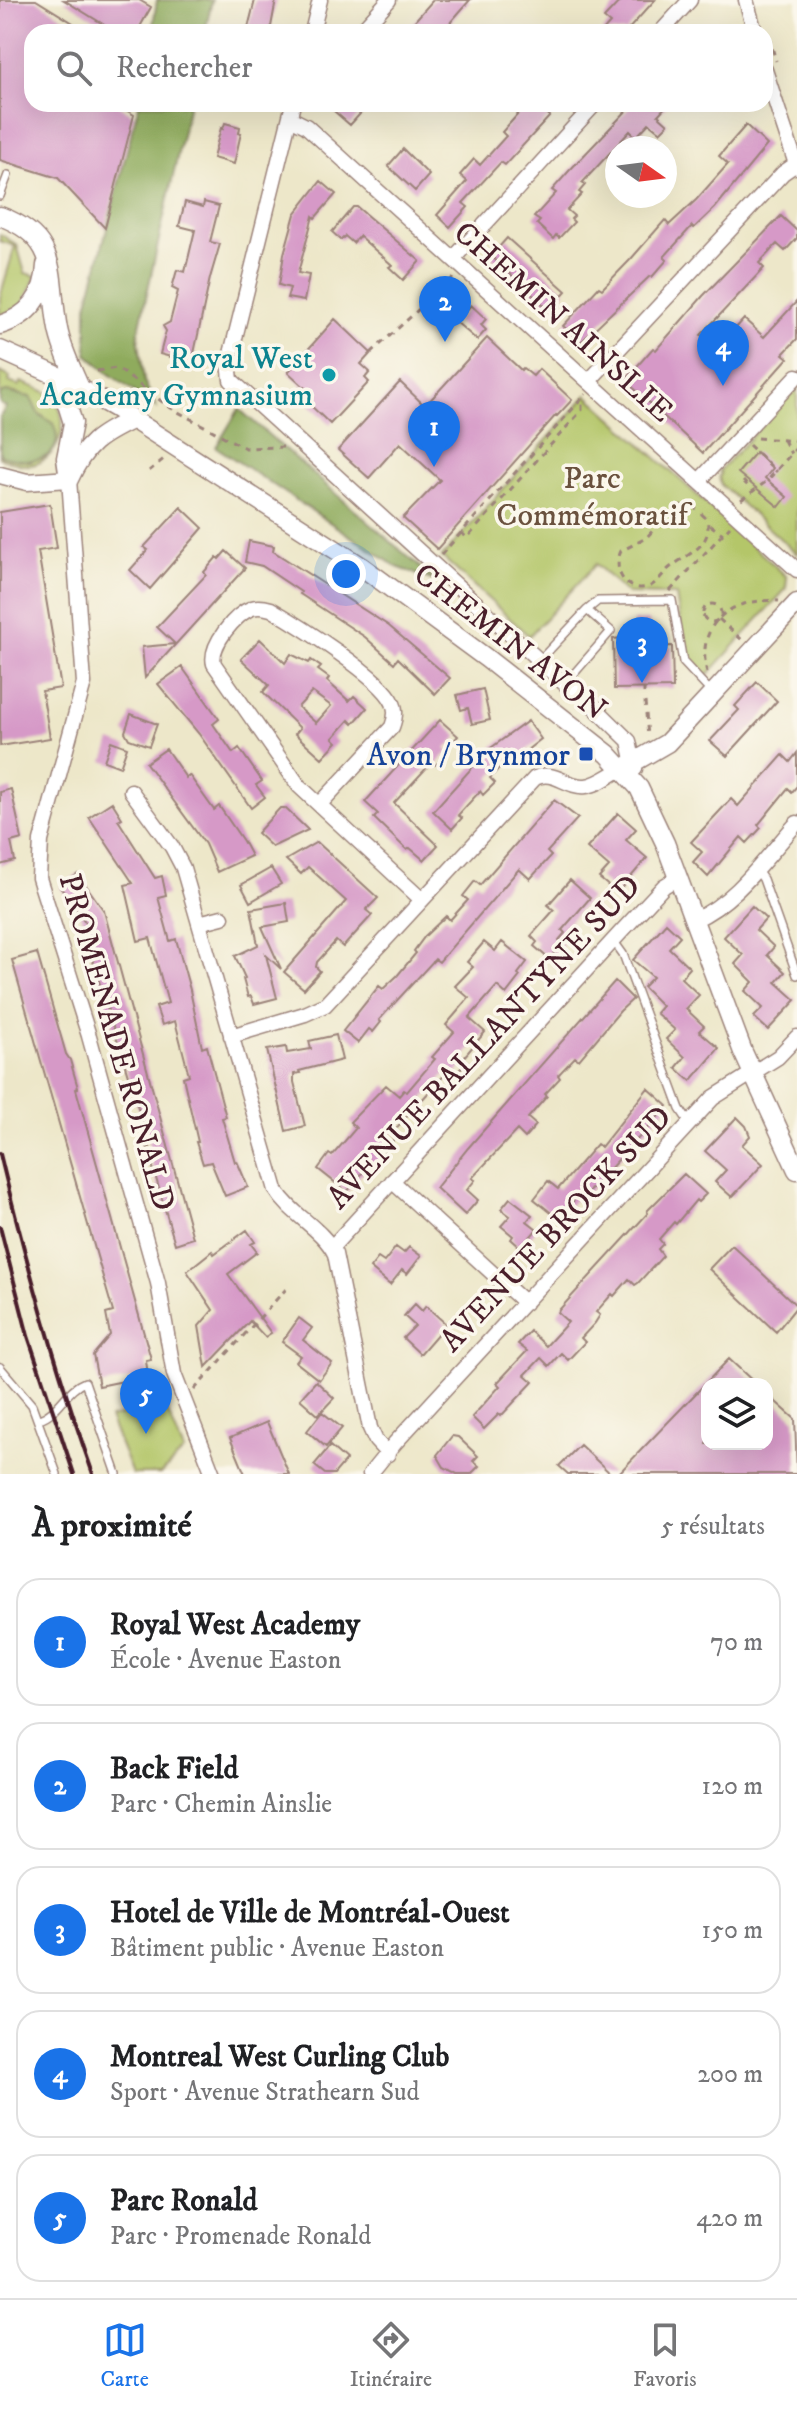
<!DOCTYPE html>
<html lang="fr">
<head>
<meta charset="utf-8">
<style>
	body { margin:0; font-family:"IM FELL DW Pica",serif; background:#f6f6f6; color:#202124 }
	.controls { position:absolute; right:24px; bottom:24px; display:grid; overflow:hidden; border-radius:16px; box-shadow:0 8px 32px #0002 }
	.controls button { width:72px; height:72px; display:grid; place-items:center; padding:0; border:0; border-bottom:2px solid #e0e0e0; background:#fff; color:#202124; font:40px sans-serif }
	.compass { position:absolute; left:605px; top:136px; width:72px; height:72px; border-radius:50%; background:#fff; box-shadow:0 8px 32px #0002; rotate:104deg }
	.you { position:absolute; left:346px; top:574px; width:28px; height:28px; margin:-20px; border:6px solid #fff; border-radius:50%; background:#1a73e8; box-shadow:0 0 0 12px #1a73e833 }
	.badge { display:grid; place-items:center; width:52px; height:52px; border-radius:50%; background:#1a73e8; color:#fff; font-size:26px; font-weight:700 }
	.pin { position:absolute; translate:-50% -66px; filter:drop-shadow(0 2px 4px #0008) }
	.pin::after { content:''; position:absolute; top:42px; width:28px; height:24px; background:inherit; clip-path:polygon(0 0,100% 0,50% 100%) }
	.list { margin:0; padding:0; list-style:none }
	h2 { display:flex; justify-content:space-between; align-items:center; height:104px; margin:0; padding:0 32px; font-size:34px }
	h2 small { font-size:26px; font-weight:400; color:#757577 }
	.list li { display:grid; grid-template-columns:52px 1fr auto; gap:24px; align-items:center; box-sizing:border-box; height:128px; margin:0 16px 16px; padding:0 16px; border:2px solid #e0e0e0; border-radius:24px }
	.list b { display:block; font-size:30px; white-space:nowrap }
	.list p { margin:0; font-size:26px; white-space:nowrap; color:#757577 }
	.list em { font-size:26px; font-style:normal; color:#757577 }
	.icon { flex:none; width:44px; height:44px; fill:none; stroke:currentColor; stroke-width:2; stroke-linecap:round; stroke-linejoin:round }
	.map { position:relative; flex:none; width:797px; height:1474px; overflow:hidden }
	.search { position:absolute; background:#fff; box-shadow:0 8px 32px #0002; left:24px; right:24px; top:24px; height:88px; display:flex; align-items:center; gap:20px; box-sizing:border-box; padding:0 28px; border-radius:24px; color:#757577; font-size:30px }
	.sheet { height:824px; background:#fff }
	nav { display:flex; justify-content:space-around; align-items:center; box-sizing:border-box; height:112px; border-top:2px solid #e0e0e0; background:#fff; font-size:22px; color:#757577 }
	nav a { display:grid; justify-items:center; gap:4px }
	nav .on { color:#1a73e8 }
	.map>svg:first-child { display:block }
</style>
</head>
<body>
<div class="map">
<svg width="797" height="1474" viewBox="0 0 797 1474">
	<rect width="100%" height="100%" fill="#fbf7ec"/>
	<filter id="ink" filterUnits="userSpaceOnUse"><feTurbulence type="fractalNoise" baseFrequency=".0125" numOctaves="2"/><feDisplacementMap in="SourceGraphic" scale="16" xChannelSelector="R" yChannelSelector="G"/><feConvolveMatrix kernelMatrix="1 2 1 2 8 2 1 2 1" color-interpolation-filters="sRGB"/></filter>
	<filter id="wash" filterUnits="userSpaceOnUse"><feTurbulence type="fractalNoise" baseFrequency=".006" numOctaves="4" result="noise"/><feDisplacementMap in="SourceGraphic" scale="32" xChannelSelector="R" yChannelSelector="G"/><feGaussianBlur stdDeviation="1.8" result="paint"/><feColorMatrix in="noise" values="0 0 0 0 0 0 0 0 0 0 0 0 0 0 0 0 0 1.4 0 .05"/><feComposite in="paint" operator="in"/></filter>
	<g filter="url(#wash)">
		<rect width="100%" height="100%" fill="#ede7c9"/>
		<path fill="#b4c669" stroke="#7f724a" stroke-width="2" d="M0,234L17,245L25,273L36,276L23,305L0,316V297L15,246L0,241Z
			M0,372L10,377L9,382L19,386L21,382C32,387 47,390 54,399C72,422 59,460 31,465C21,466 10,461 0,458V455L31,462L54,424C49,420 42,417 38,412C28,399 18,388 0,394Z
			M797,388V554L721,485L719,477L721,473L719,471Z
			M587,395L787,577L786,589L704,679L686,656L676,595L627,594L596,564L529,636L442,557Z
			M165,1406L184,1451L161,1474H132L109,1418Z"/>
		<path fill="#8fab5d" stroke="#6c6544" stroke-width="2" d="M157,0H212L205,32H152Z
			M139,104H189L138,334L144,381L156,407L108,373L87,354V306Z
			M6,392L30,397C34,403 35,409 39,414C46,420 55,421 56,431C63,465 20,464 0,455V417L6,407L0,404V394Z
			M239,409L437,582L397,567L216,447Z"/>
		<g id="blocks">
			<path fill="#d699c7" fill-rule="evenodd" d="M0,0H36L73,23L70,32H32V104H116L134,115L105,228L58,178L0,160Z
				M64,0H139L151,7L137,32H116Z
				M255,0H276L270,32H247Z
				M433,0H470L442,32H409L414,27L411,25Z
				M621,0H655L626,32H602L610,23L604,18Z
				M326,104H369L350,125Z
				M510,104H537L550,116L505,165L501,162L463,203L468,207L450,227L437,215L467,181L460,175L474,159L480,165L506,136L502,132L519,113Z
				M633,104H668L658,115L668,124L660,132L649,123L636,137L630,131L582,183L585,185L579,192L582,194L567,210L574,216L571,219L574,222L559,238L556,235L553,239L537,224L540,221L534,217L556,193L552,190L569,171Z
				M225,123L240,127L239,133H241L234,164L213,158L221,128L223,129Z
				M746,125L767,145L715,208L694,228L692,226L664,257L667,260L652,277L650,276L581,342L563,326L599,287L602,289L631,259L665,220L669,225L696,200L728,164L719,156Z
				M403,149L429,175L415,191L388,166Z
				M321,181L336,194L315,218L313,216L298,273L309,275L304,301L287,298L290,288L279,285L284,254L295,214Z
				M185,202L203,207L204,202L219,206L210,242L220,244L210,278L192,363L160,354L166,331L163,326L170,322L178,291L172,288L177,270L185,272L195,230L179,226Z
				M353,207H357L420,261L403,280L389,267L392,265L359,236L353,243L345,236L341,240L332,232Z
				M781,216L797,231V238L785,251L777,244L759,263L764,268L701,335L717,349L744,319L764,337L797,301V339L783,354L788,358L703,453L625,380L653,348L656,350L703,296Z
				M507,238L566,291L549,310L491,256Z
				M471,305L486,319L481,325L486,330L477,340L456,322Z
				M335,319L371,353L361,364L370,372L365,378L369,382L330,424L306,401L312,394L288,372Z
				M487,338L521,370L523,368L533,376L539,369L572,400L557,416L556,415L437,549L403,518L440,480L400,443L369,478L338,450L400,382L425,406Z
				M756,452L773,468L765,478L787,497L779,507L738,473Z
				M50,504L57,548L38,551L61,688L42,691L50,738L0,746V512Z
				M181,507L203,528L150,589L130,570L148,550L144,547Z
				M249,541L274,546L273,551L389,626L450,678L435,694L398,658L394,663L365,637L300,594L301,592L262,566L245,562Z
				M226,551L245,568L145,678L142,647L175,644L157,627L206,575L204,572L217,557L219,559Z
				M649,620L651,647L672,646L673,688L614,689L613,639L633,637V621Z
				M260,639L285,663L291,654L309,663L311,660L321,667L318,670L329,678L327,681L349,701L354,696L367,708L353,724L349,720L333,738L337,742L322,758L295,734L300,728L263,692L269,685L241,659ZM312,692L331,706L316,723L298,707Z
				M182,667L219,719L213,724L233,753L239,748L262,781L256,785L265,797L251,808L199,734L158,684Z
				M757,682L777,701L727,756L710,741L739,710L735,706Z
				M483,689L490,720L472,724L468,708L461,710L457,695Z
				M131,714L157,724L149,746L129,739L125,732Z
				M440,720L458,736L446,749L449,751L436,765L432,762L394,803L438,845L424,860L410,848L407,850L374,818L378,814L365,802Z
				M528,721L541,739L513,761L509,757L490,778L495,783L483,795L480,791L458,815L462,818L452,829L433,811L488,750Z
				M111,741L127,747L120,767L104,761Z
				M166,749L186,778L189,775L214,810L219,806L243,841L251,856L217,872L205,844L146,763Z
				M797,753V786L792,792L788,788L758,825L761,828L747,843L741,837L708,877L693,862L702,852L691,842L731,799L738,806L783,755L790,762Z
				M11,789L22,839L11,842L15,861L0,865V792Z
				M554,800L578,818L547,852L551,856L530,879L519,869L439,962L435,959L379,1020L381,1022L373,1032L369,1029L358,1043L343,1031L379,986L383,989L397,976L416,953L414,951L425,936L446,916L450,920L468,900L463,896L475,881L480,885Z
				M112,802L122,818L118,820L155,878L162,876L166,895L158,897L170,941L176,939L190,990L202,1048L207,1046L226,1117L222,1118L235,1162L237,1161L248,1187L225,1196L211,1162L203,1164L196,1142H198L183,1077L189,1075L175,1021L162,1025L156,1007L168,1003L150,938L138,941L125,885L133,883L89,817Z
				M280,808H285L308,830L272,847L257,833Z
				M618,813L636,829L626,840L647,858L617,893L599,878L609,867L587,848Z
				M317,842L378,898L366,910L372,915L343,947L336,941L317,962L316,967L320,971L304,989L284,972L346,901L308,867L301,874L286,860Z
				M271,868L281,884L250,902L241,885Z
				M78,874L104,911L193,1238L175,1244L147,1147H150L84,932L91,930L60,887Z
				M570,880L590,898L562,930L565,933L559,940L563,944L549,959L534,946L537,942L531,936L554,910L548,905Z
				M286,903L289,922L262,927L281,969L266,955L277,998L254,1004L251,996L248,997L243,979L245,978L235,956L258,945L251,909Z
				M752,906L766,919L756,930L774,947L767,955L785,972L776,982L796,1000L768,1030L754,1017L763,1008L745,991L753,982L735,964L743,955L724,937Z
				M666,923L680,936L669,948L690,968L681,978L699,995L686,1009L704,1026L699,1031L719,1048L691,1081L676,1068L685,1057L666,1039L675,1030L656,1013L662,1006L643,987L653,977L633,960Z
				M484,942L495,951L502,942L527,962L518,974L520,976L506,994L497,986L469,1018L485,1032L463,1058L467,1061L456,1074L450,1069L390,1135L394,1139L371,1170L367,1167L347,1192L318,1169L329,1154L332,1156L356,1128L350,1122L386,1085L399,1096L404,1090L407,1092L435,1059L432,1057L454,1032L446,1025L469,998L455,986L473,967L467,962Z
				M37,953L66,1054L70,1060L78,1088L76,1089L151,1359L146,1360L148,1376L99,1386L93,1355L110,1335L106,1314L113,1312L12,960Z
				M615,981L633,999L620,1011L579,1060L575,1057L558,1075L560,1078L545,1094L547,1096L528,1118L536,1125L525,1138L517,1130L472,1178L475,1180L467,1190L478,1200L465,1215L436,1188L468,1148Z
				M336,1035L342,1060L299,1071L300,1073L294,1074V1082L305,1126L286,1131L267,1050L286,1047L287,1053L311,1049L309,1041Z
				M648,1088L668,1106L583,1198L579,1194L559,1219L534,1199L548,1181L558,1189L597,1144L601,1147Z
				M737,1117L746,1126L750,1136L742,1145L763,1164L732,1197L715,1182L726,1170L705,1151Z
				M684,1174L706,1194L698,1202L696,1200L676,1224L674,1222L659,1239L663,1244L658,1249L663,1256L638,1283L635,1285L629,1279L614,1296L612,1294L596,1312L600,1315L595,1323L581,1338L585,1342L568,1360L561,1353L549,1366L541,1358L525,1375L533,1382L501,1416L499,1414L484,1429L472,1417L500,1386L497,1383L527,1351L518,1344L530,1331L546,1346L568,1322L558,1313L559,1310L648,1213L647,1211Z
				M510,1198L532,1215L527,1221L537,1229L521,1248L511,1239L513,1236L501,1226L510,1216L501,1209Z
				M247,1230L255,1242L251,1244L257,1252L228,1274L271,1333L265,1337L250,1321L206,1367L199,1326L213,1310L187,1271L212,1251L214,1254Z
				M732,1245L797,1306L776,1332L709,1269Z
				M396,1247L404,1253L409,1247L421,1256L407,1274L402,1270L390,1285L370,1268L378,1258L384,1262Z
				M415,1304L422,1311L426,1306L446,1324L420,1354L403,1338L415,1326L404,1316Z
				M299,1318L312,1328L303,1340L332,1363L319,1380L296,1362L301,1356L282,1342Z
				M729,1359L756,1384H707V1444H767V1394L795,1419L797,1474H618Z
				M316,1381L334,1398L318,1415L300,1399Z
				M322,1412L342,1428L326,1447L307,1431Z
				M267,1422L289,1474H245L230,1438Z
				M452,1436L458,1437L478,1456L473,1461L479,1466L471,1474H457L444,1467L437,1455Z
				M580,1445L611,1474H568L559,1466Z
				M330,1446L346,1460L334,1474H325L314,1465Z"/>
		</g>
	</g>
	<g filter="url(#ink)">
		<use href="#blocks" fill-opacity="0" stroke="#9c837a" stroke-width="2"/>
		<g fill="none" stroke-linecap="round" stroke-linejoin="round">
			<defs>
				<path id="service" d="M0,196L8,175
					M587,610L598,601L672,600L683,662L711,692
					M539,661L587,610L611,631L565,684
					M756,869L763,879L797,975
					M613,940L623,954L680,1109L690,1124
					M0,1367L32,1405L57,1474
					M39,1419C59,1413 66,1389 85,1382L117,1474"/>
				<path id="minor" d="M746,0L755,32
					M312,32L320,0
					M360,32L389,0
					M661,32L690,0
					M765,70L797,167
					M293,104L229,362L231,380L565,684L577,690L629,741L635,769
					M290,118L306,126L797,570
					M453,259L595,104
					M589,381L783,173L796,164
					M69,479L84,683L41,841L39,878L89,1036L158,1283L174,1374L213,1474
					M699,481L797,376
					M131,791L172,847L183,868L276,1190C291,1215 322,1228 335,1254L370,1428L376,1441L388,1454
					M320,804L392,727C395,719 397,711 393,703C383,678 297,624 271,609C264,607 259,606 252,608C235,614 209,646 214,664L299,786L422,900
					M694,920C736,902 766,857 797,823
					M199,923L222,917
					M231,1036L305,1014L325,1005L535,778C554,769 566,788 586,786C598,785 611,774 622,769
					M392,1181L525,1303
					M332,1247L621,932L664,886L679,877
					M370,1474L395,1443L713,1098L778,1057L797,1037"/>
				<path id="tertiary" d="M0,475L27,482L69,479"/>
				<path id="secondary" d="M0,216C62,239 48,277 58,329C62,350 72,369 80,388
					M0,325C29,316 45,296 46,265
					M0,350L58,376L115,408L361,566L486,658L608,754L639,788L665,843L743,1052L797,1170
					M58,376L73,423L66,458L69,479
					M69,479C85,444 99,435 133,419
					M622,769L667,743L797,603"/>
			</defs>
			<use href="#service" stroke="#9c837a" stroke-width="10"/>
			<use href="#minor" stroke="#9c837a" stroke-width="17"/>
			<use href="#tertiary" stroke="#9c837a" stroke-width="19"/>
			<use href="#secondary" stroke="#9c837a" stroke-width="21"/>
			<path stroke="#9c837a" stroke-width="3" stroke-dasharray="6 6" stroke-linecap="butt" d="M769,37L776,61
				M371,353L453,278
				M97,371L117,368L169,407L245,448L283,447
				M757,438L797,441
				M784,440L791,454
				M749,445L777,472
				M149,471L165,458
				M743,481L750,488
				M741,500L767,481L797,447
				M680,506H693L707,519C713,546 689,553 672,566C663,572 658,584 648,587C625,593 612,570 621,551L646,538L669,513Z
				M710,525L723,534
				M461,532L467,538L582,410V399
				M441,555L586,394
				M670,591L730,526
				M703 613a9 9 0 1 1 18 0a9 9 0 1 1-18 0Z
				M719,619L742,640
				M707,673C695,622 732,597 779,601
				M644,693V689
				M645,702L648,737
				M194,1390L286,1289"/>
			<use href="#service" stroke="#fff" stroke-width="7"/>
			<use href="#minor" stroke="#fff" stroke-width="14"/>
			<use href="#tertiary" stroke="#fff" stroke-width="16"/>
			<use href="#secondary" stroke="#fff" stroke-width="18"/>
			<path stroke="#4a1f2b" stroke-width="4" d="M0,1154C26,1262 56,1369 93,1474
				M0,1227L28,1336L74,1474"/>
		</g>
	</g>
	<circle fill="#0f9aa8" stroke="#fbf7ec" stroke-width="3" cx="329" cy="375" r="8"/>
	<rect fill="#1a4fb4" stroke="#fbf7ec" stroke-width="3" x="578" y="746" width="16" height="16" rx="4"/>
	<g text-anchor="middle" stroke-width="7" stroke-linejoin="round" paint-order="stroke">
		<g font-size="32" fill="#4a1f2b" stroke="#fbf7ec">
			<text transform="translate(564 321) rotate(42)" y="11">CHEMIN AINSLIE</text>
			<text transform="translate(511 641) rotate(38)" y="11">CHEMIN AVON</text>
			<text transform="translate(483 1041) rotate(-47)" y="11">AVENUE BALLANTYNE SUD</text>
			<text transform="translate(118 1042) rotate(74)" y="11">PROMENADE RONALD</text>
			<text transform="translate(555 1228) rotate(-47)" y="11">AVENUE BROCK SUD</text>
		</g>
		<g font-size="32" fill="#0d838f" stroke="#fbf7ec" text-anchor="end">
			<text x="313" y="368">Royal West<tspan x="313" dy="37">Academy Gymnasium</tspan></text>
		</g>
		<g font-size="32" fill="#6a513e" stroke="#fbf7ec">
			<text x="592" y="488">Parc<tspan x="592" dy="37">Commémoratif</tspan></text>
		</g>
		<g font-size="32" fill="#164399" stroke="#fbf7ec" text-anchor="end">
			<text x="570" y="765">Avon / Brynmor</text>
		</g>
	</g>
</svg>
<div class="controls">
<button><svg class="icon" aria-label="layers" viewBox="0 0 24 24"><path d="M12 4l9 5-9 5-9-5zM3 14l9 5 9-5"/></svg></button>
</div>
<svg class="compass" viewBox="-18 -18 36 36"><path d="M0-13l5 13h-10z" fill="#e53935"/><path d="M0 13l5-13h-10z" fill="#757577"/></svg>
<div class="you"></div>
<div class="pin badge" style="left:434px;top:467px">1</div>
<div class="pin badge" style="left:445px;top:342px">2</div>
<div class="pin badge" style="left:642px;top:683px">3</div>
<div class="pin badge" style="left:723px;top:386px">4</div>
<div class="pin badge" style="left:146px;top:1434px">5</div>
<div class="search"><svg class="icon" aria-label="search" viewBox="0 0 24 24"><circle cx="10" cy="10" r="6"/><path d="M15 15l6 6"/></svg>Rechercher</div>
</div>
<section class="sheet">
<h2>À proximité<small>5 résultats</small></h2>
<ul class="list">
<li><span class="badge">1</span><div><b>Royal West Academy</b><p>École · Avenue Easton</p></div><em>70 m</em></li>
<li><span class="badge">2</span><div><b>Back Field</b><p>Parc · Chemin Ainslie</p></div><em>120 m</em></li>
<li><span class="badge">3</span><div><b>Hotel de Ville de Montréal-Ouest</b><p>Bâtiment public · Avenue Easton</p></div><em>150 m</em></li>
<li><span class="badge">4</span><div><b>Montreal West Curling Club</b><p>Sport · Avenue Strathearn Sud</p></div><em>200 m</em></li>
<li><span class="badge">5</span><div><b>Parc Ronald</b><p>Parc · Promenade Ronald</p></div><em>420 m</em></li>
</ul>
</section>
<nav>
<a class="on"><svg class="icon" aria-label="map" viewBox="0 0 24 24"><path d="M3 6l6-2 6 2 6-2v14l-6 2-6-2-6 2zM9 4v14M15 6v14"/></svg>Carte</a>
<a><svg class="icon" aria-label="directions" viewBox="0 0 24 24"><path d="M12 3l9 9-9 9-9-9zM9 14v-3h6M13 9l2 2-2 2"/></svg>Itinéraire</a>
<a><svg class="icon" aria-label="saved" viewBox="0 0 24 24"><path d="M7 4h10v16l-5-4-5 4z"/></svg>Favoris</a>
</nav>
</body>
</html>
